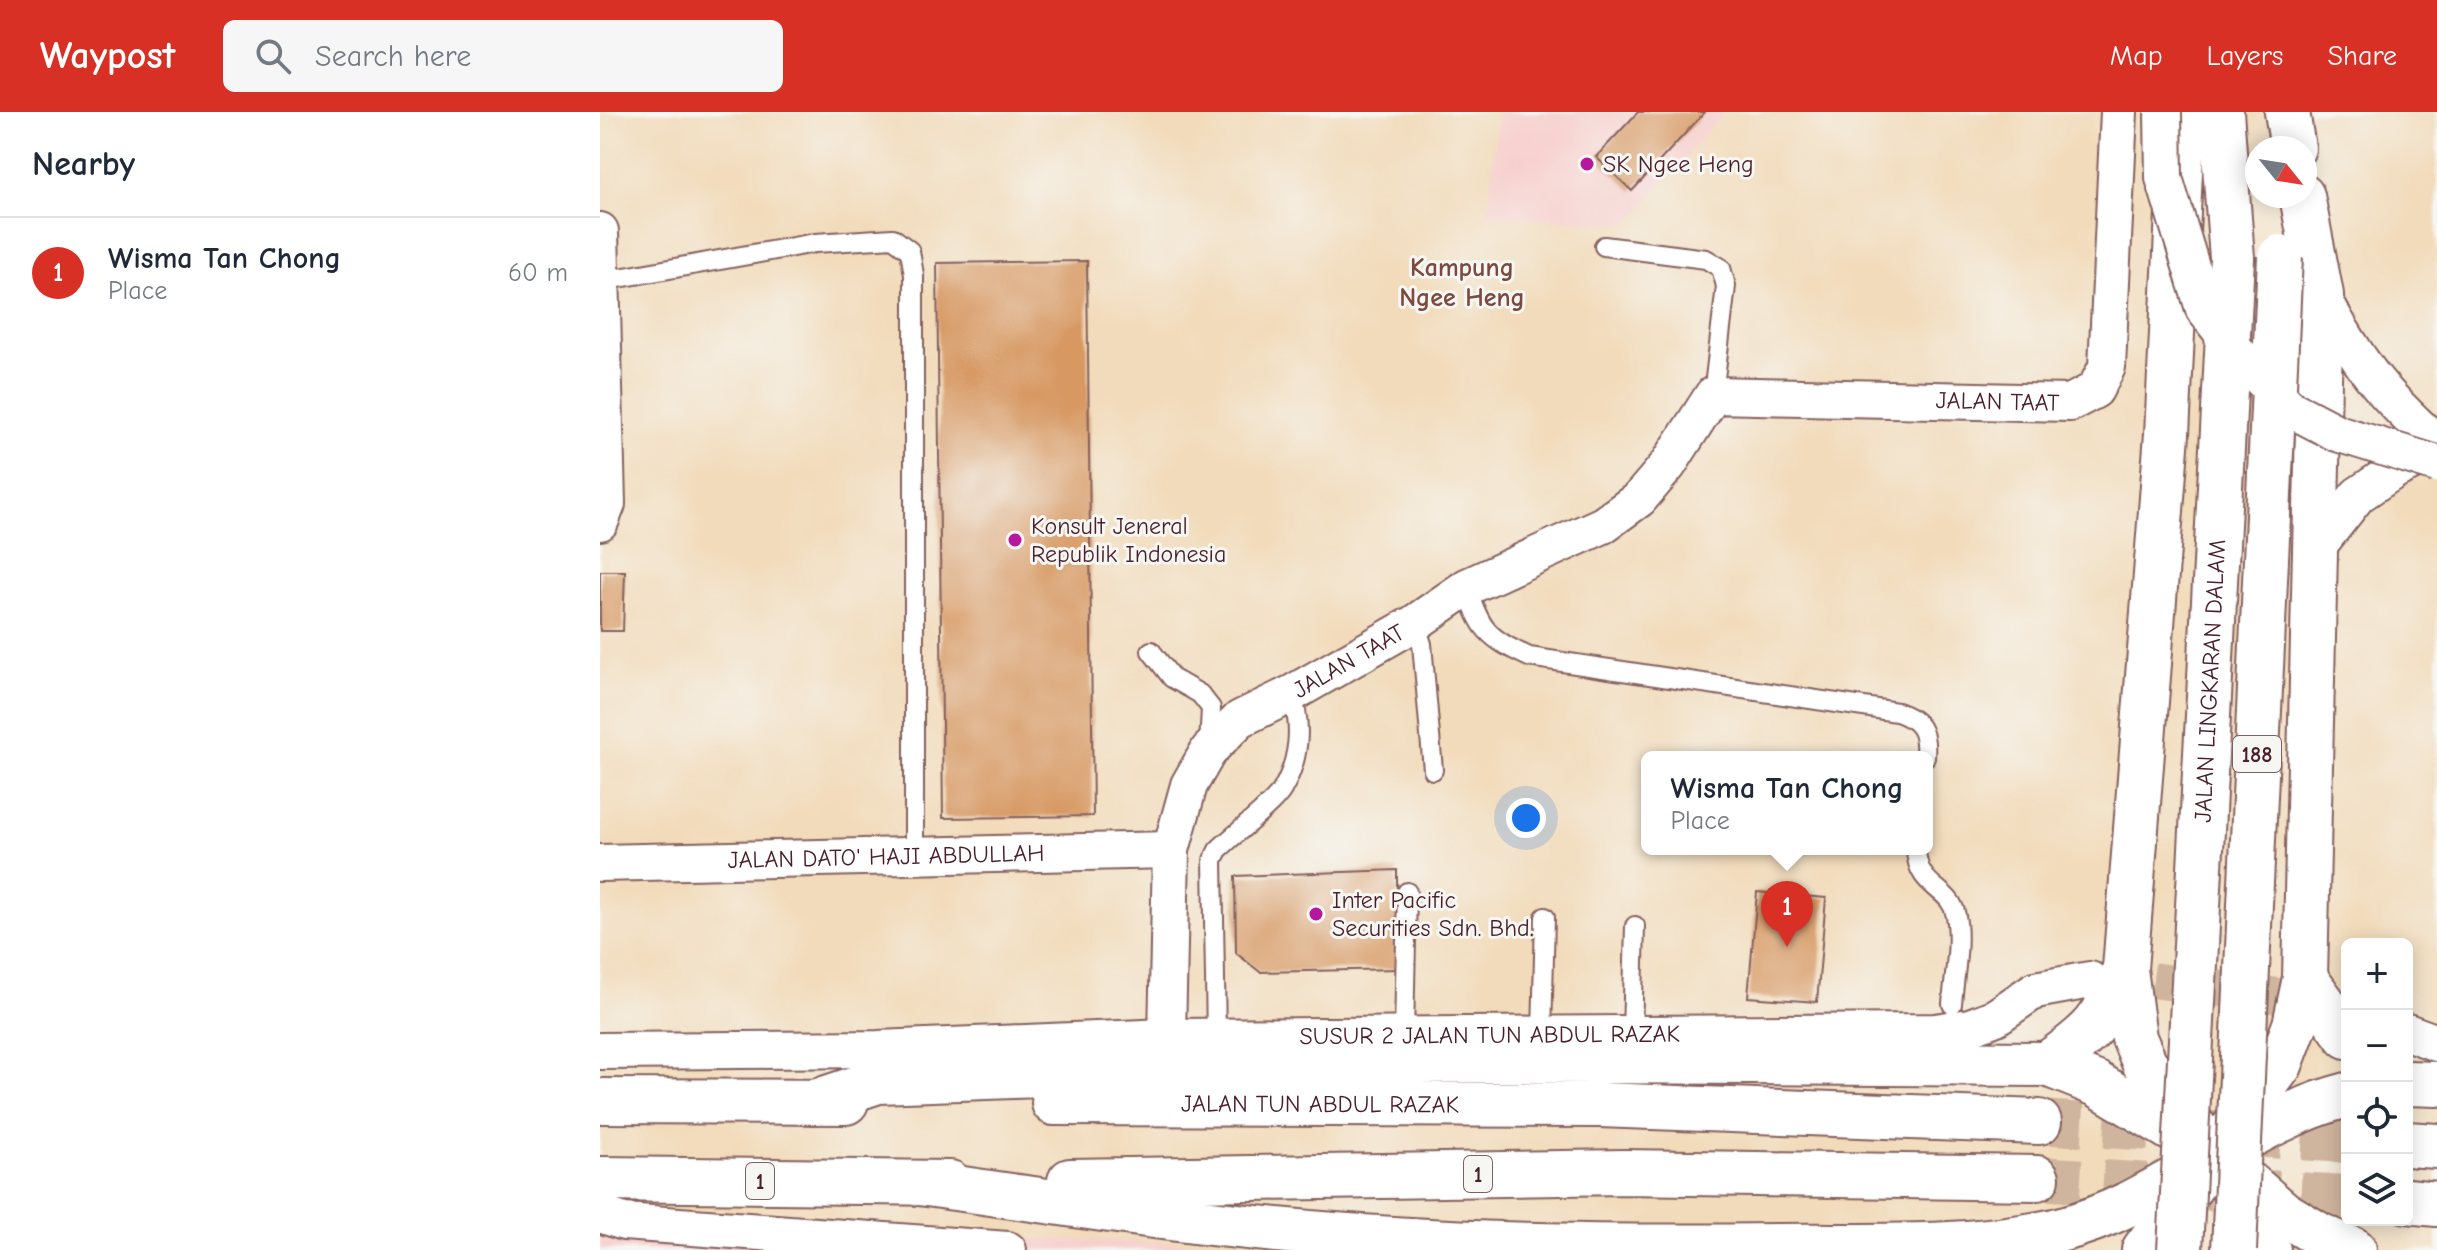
<!DOCTYPE html>
<html lang="en">
<head>
<meta charset="utf-8">
<style>
	body { margin:0; font-family:"Comic Neue",sans-serif; background:#f6f6f7; color:#1f2937 }
	.controls { position:absolute; right:24px; bottom:24px; display:grid; overflow:hidden; border-radius:12px; box-shadow:0 4px 20px #0003 }
	.controls button { width:72px; height:72px; display:grid; place-items:center; padding:0; border:0; border-bottom:2px solid #e0e1e3; background:#fff; color:#1f2937; font:40px sans-serif }
	.compass { position:absolute; left:1645px; top:24px; width:72px; height:72px; border-radius:50%; background:#fff; box-shadow:0 4px 20px #0003; rotate:120deg }
	.you { position:absolute; left:926px; top:706px; width:28px; height:28px; margin:-20px; border:6px solid #fff; border-radius:50%; background:#1a73e8; box-shadow:0 0 0 12px #1a73e833 }
	.badge { display:grid; place-items:center; width:52px; height:52px; border-radius:50%; background:#d93025; color:#fff; font-size:26px; font-weight:700 }
	.pin { position:absolute; translate:-50% -66px; filter:drop-shadow(0 2px 4px #0008) }
	.pin::after { content:''; position:absolute; top:42px; width:28px; height:24px; background:inherit; clip-path:polygon(0 0,100% 0,50% 100%) }
	.popup { position:absolute; left:1041px; top:639px; width:292px; height:104px; box-sizing:border-box; display:grid; place-content:center; border-radius:12px; background:#fff; filter:drop-shadow(0 2px 6px #0005); font-size:26px; white-space:nowrap; color:#747a83 }
	.popup b { font-size:30px; color:#1f2937 }
	.popup::after { content:''; position:absolute; left:50%; top:100%; margin-left:-16px; border:16px solid transparent; border-top-color:#fff }
	.list { margin:0; padding:0; list-style:none }
	h2 { display:flex; justify-content:space-between; align-items:center; height:104px; margin:0; padding:0 32px; font-size:34px }
	h2 small { font-size:26px; font-weight:400; color:#747a83 }
	.list li { display:grid; grid-template-columns:52px 1fr auto; gap:24px; align-items:center; box-sizing:border-box; height:112px; padding:0 32px; border-top:2px solid #e0e1e3 }
	.list b { display:block; font-size:30px; white-space:nowrap }
	.list p { margin:0; font-size:26px; white-space:nowrap; color:#747a83 }
	.list em { font-size:26px; font-style:normal; color:#747a83 }
	.icon { flex:none; width:44px; height:44px; fill:none; stroke:currentColor; stroke-width:2; stroke-linecap:round; stroke-linejoin:round }
	.map { position:relative; flex:none; width:1837px; height:1138px; overflow:hidden }
	header { display:flex; align-items:center; gap:48px; box-sizing:border-box; height:112px; padding:0 40px; background:#d93025; color:#fff }
	header strong { font-size:38px }
	nav { display:flex; gap:44px; margin-inline-start:auto; font-size:28px }
	.search { width:560px; height:72px; background:#f6f6f7; display:flex; align-items:center; gap:20px; box-sizing:border-box; padding:0 28px; border-radius:12px; color:#747a83; font-size:30px }
	main { display:flex }
	aside { flex:1; background:#fff }
	.map>svg:first-child { display:block }
</style>
</head>
<body>
<header>
<strong>Waypost</strong>
<div class="search"><svg class="icon" aria-label="search" viewBox="0 0 24 24"><circle cx="10" cy="10" r="6"/><path d="M15 15l6 6"/></svg>Search here</div>
<nav><a>Map</a><a>Layers</a><a>Share</a></nav>
</header>
<main>
<aside>
<h2>Nearby<small></small></h2>
<ul class="list">
<li><span class="badge">1</span><div><b>Wisma Tan Chong</b><p>Place</p></div><em>60 m</em></li>
</ul>
</aside>
<div class="map">
<svg width="1837" height="1138" viewBox="0 0 1837 1138">
	<rect width="100%" height="100%" fill="#f6f6f2"/>
	<filter id="ink" filterUnits="userSpaceOnUse"><feTurbulence type="fractalNoise" baseFrequency=".0125" numOctaves="2"/><feDisplacementMap in="SourceGraphic" scale="16" xChannelSelector="R" yChannelSelector="G"/><feConvolveMatrix kernelMatrix="1 2 1 2 8 2 1 2 1" color-interpolation-filters="sRGB"/></filter>
	<filter id="wash" filterUnits="userSpaceOnUse"><feTurbulence type="fractalNoise" baseFrequency=".006" numOctaves="4" result="noise"/><feDisplacementMap in="SourceGraphic" scale="32" xChannelSelector="R" yChannelSelector="G"/><feGaussianBlur stdDeviation="1.8" result="paint"/><feColorMatrix in="noise" values="0 0 0 0 0 0 0 0 0 0 0 0 0 0 0 0 0 1.4 0 .05"/><feComposite in="paint" operator="in"/></filter>
	<g filter="url(#wash)">
		<rect width="100%" height="100%" fill="#f2dbbb"/>
		<path fill="#f7d0ce" d="M898,0H1124L1028,112L888,103Z
			M0,1115L627,1132V1138H0Z"/>
		<g id="blocks">
			<path fill="#d79862" d="M1038,0H1105L1032,79L996,45Z
				M487,149L493,704L343,706L337,151Z
				M0,459H25L23,519H0Z
				M797,758V857L660,860L636,841L635,764Z
				M1157,780L1226,786L1217,890L1148,885Z"/>
		</g>
	</g>
	<g filter="url(#ink)">
		<use href="#blocks" fill-opacity="0" stroke="#85615d" stroke-width="2"/>
		<g fill="none" stroke-linecap="round" stroke-linejoin="round">
			<path stroke="#d0b59e" stroke-width="36" stroke-dasharray="36 18" stroke-linecap="butt" d="M1499,868L1543,867L1726,890"/>
			<path stroke="#d0b59e" stroke-width="44" stroke-dasharray="44 22" stroke-linecap="butt" d="M1439,1010L1747,1029
				M1437,1066L1747,1085"/>
			<defs>
				<path id="service" d="M1004,134L1106,147L1121,156L1126,174L1113,283
					M2,169L215,131L293,126L310,139L314,163V744
					M867,475C880,518 888,526 929,545L1297,600C1321,608 1327,620 1325,645
					M815,511L822,532L833,658
					M551,539L572,566L600,582L611,596L609,635
					M1316,737C1317,778 1351,774 1356,804C1361,830 1354,865 1352,892
					M942,922L945,805
					M1032,922L1035,814
					M804,924L807,780
					M616,925L613,748L618,738C632,724 673,693 682,678C699,649 703,613 691,582"/>
				<g id="minor">
					<path d="M0,119L7,392L0,410"/>
					<path d="M1721,183C1756,248 1781,282 1837,331"/>
					<path d="M1717,435L1758,383L1795,358L1837,338"/>
					<path id="s1" d="M0,751L571,738"/>
					<path d="M1807,920L1837,931"/>
					<path id="s2" d="M567,925L571,738L589,673L609,638L640,607L691,582L815,511L867,475L1003,413L1039,387L1068,353L1113,283L1470,291L1495,278L1507,255L1519,0"/>
					<path id="s3" d="M0,939L278,937L567,925L1335,920L1370,915L1396,905L1435,878L1490,868"/>
					<path d="M0,1102L24,1110L408,1138"/>
				</g>
				<g id="trunk">
					<path d="M1583,0L1567,322L1525,857L1534,926L1545,952L1615,1043L1668,1138"/>
					<path d="M1621,0L1632,146"/>
					<path d="M1687,0L1693,36"/>
					<path d="M1705,866L1747,924"/>
					<path d="M1447,952C1493,920 1503,910 1525,857"/>
					<path d="M1807,971L1837,972"/>
					<path d="M0,989L246,990"/>
					<path d="M215,990L278,969L847,948L1447,952L1497,972L1615,1043L1683,1101L1719,1123L1754,1138"/>
					<path id="s4" d="M454,991L1000,993L1439,1010"/>
					<path d="M1807,1032L1837,1034"/>
					<path d="M0,1067L350,1071"/>
					<path d="M470,1069L1024,1060L1437,1066"/>
					<path d="M319,1071C438,1087 557,1107 677,1118C842,1134 1010,1136 1177,1134C1269,1133 1365,1138 1455,1119C1561,1094 1642,1010 1747,983"/>
					<path d="M1807,1089L1837,1092"/>
					<path d="M1544,1138L1680,953L1695,913L1705,866L1721,183L1702,84"/>
				</g>
			</defs>
			<use href="#service" stroke="#85615d" stroke-width="22"/>
			<use href="#minor" stroke="#85615d" stroke-width="40"/>
			<use href="#trunk" stroke="#85615d" stroke-width="48"/>
			<use href="#service" stroke="#fff" stroke-width="18"/>
			<use href="#minor" stroke="#fff" stroke-width="36"/>
			<use href="#trunk" stroke="#fff" stroke-width="44"/>
			<defs>
				<path id="minor-bridge" d="M1563,0L1564,66L1604,197L1648,254L1691,297L1737,321L1837,352"/>
				<g id="trunk-bridge">
					<path id="s5" d="M1580,1138L1632,146"/>
					<path d="M1634,1138L1680,145"/>
				</g>
			</defs>
			<use href="#minor-bridge" stroke="#85615d" stroke-width="40" stroke-linecap="butt"/>
			<use href="#trunk-bridge" stroke="#85615d" stroke-width="48" stroke-linecap="butt"/>
			<use href="#minor-bridge" stroke="#fff" stroke-width="36"/>
			<use href="#trunk-bridge" stroke="#fff" stroke-width="44"/>
		</g>
	</g>
	<g fill="#b5179e" stroke="#f6f6f2" stroke-width="3">
		<circle cx="987" cy="52" r="8"/>
		<circle cx="415" cy="428" r="8"/>
		<circle cx="716" cy="802" r="8"/>
	</g>
	<g text-anchor="middle" stroke-width="6" stroke-linejoin="round" paint-order="stroke">
		<g fill="#f6f6f2" stroke="#7e6067" stroke-width="2">
			<rect x="1633" y="624" width="48" height="36" rx="6"/>
			<rect x="864" y="1044" width="28" height="36" rx="6"/>
			<rect x="146" y="1051" width="28" height="36" rx="6"/>
		</g>
		<g font-size="22" font-weight="bold" fill="#4a1f2b">
			<text x="1657" y="650">188</text>
			<text x="878" y="1070">1</text>
			<text x="160" y="1077">1</text>
		</g>
		<g font-size="24" fill="#4a1f2b" stroke="#f6f6f2" text-anchor="start">
			<text x="1003" y="60">SK Ngee Heng</text>
			<text x="431" y="422">Konsult Jeneral<tspan x="431" dy="28">Republik Indonesia</tspan></text>
			<text x="732" y="796">Inter Pacific<tspan x="732" dy="28">Securities Sdn. Bhd.</tspan></text>
		</g>
		<g font-size="24" fill="#4a1f2b" stroke="#f6f6f2">
			<text dy="8" stroke="none"><textPath href="#s2" startOffset="1208">JALAN TAAT</textPath></text>
			<text dy="8" stroke="none"><textPath href="#s2" startOffset="462">JALAN TAAT</textPath></text>
			<text dy="8" stroke="none"><textPath href="#s5" startOffset="570">JALAN LINGKARAN DALAM</textPath></text>
			<text dy="8" stroke="none"><textPath href="#s1" startOffset="286">JALAN DATO' HAJI ABDULLAH</textPath></text>
			<text dy="8" stroke="none"><textPath href="#s3" startOffset="890">SUSUR 2 JALAN TUN ABDUL RAZAK</textPath></text>
			<text dy="8" stroke="none"><textPath href="#s4" startOffset="266">JALAN TUN ABDUL RAZAK</textPath></text>
		</g>
		<g font-size="26" font-weight="bold" fill="#7b493e" stroke="#f6f6f2">
			<text x="862" y="164">Kampung<tspan x="862" dy="30">Ngee Heng</tspan></text>
		</g>
	</g>
</svg>
<div class="controls">
<button>+</button>
<button>−</button>
<button><svg class="icon" aria-label="locate" viewBox="0 0 24 24"><circle cx="12" cy="12" r="6"/><path d="M12 2v4M12 18v4M2 12h4M18 12h4"/></svg></button>
<button><svg class="icon" aria-label="layers" viewBox="0 0 24 24"><path d="M12 4l9 5-9 5-9-5zM3 14l9 5 9-5"/></svg></button>
</div>
<svg class="compass" viewBox="-18 -18 36 36"><path d="M0-13l5 13h-10z" fill="#e53935"/><path d="M0 13l5-13h-10z" fill="#747a83"/></svg>
<div class="you"></div>
<div class="pin badge" style="left:1187px;top:835px">1</div>
<div class="popup"><b>Wisma Tan Chong</b>Place</div>
</div>
</main>
</body>
</html>
